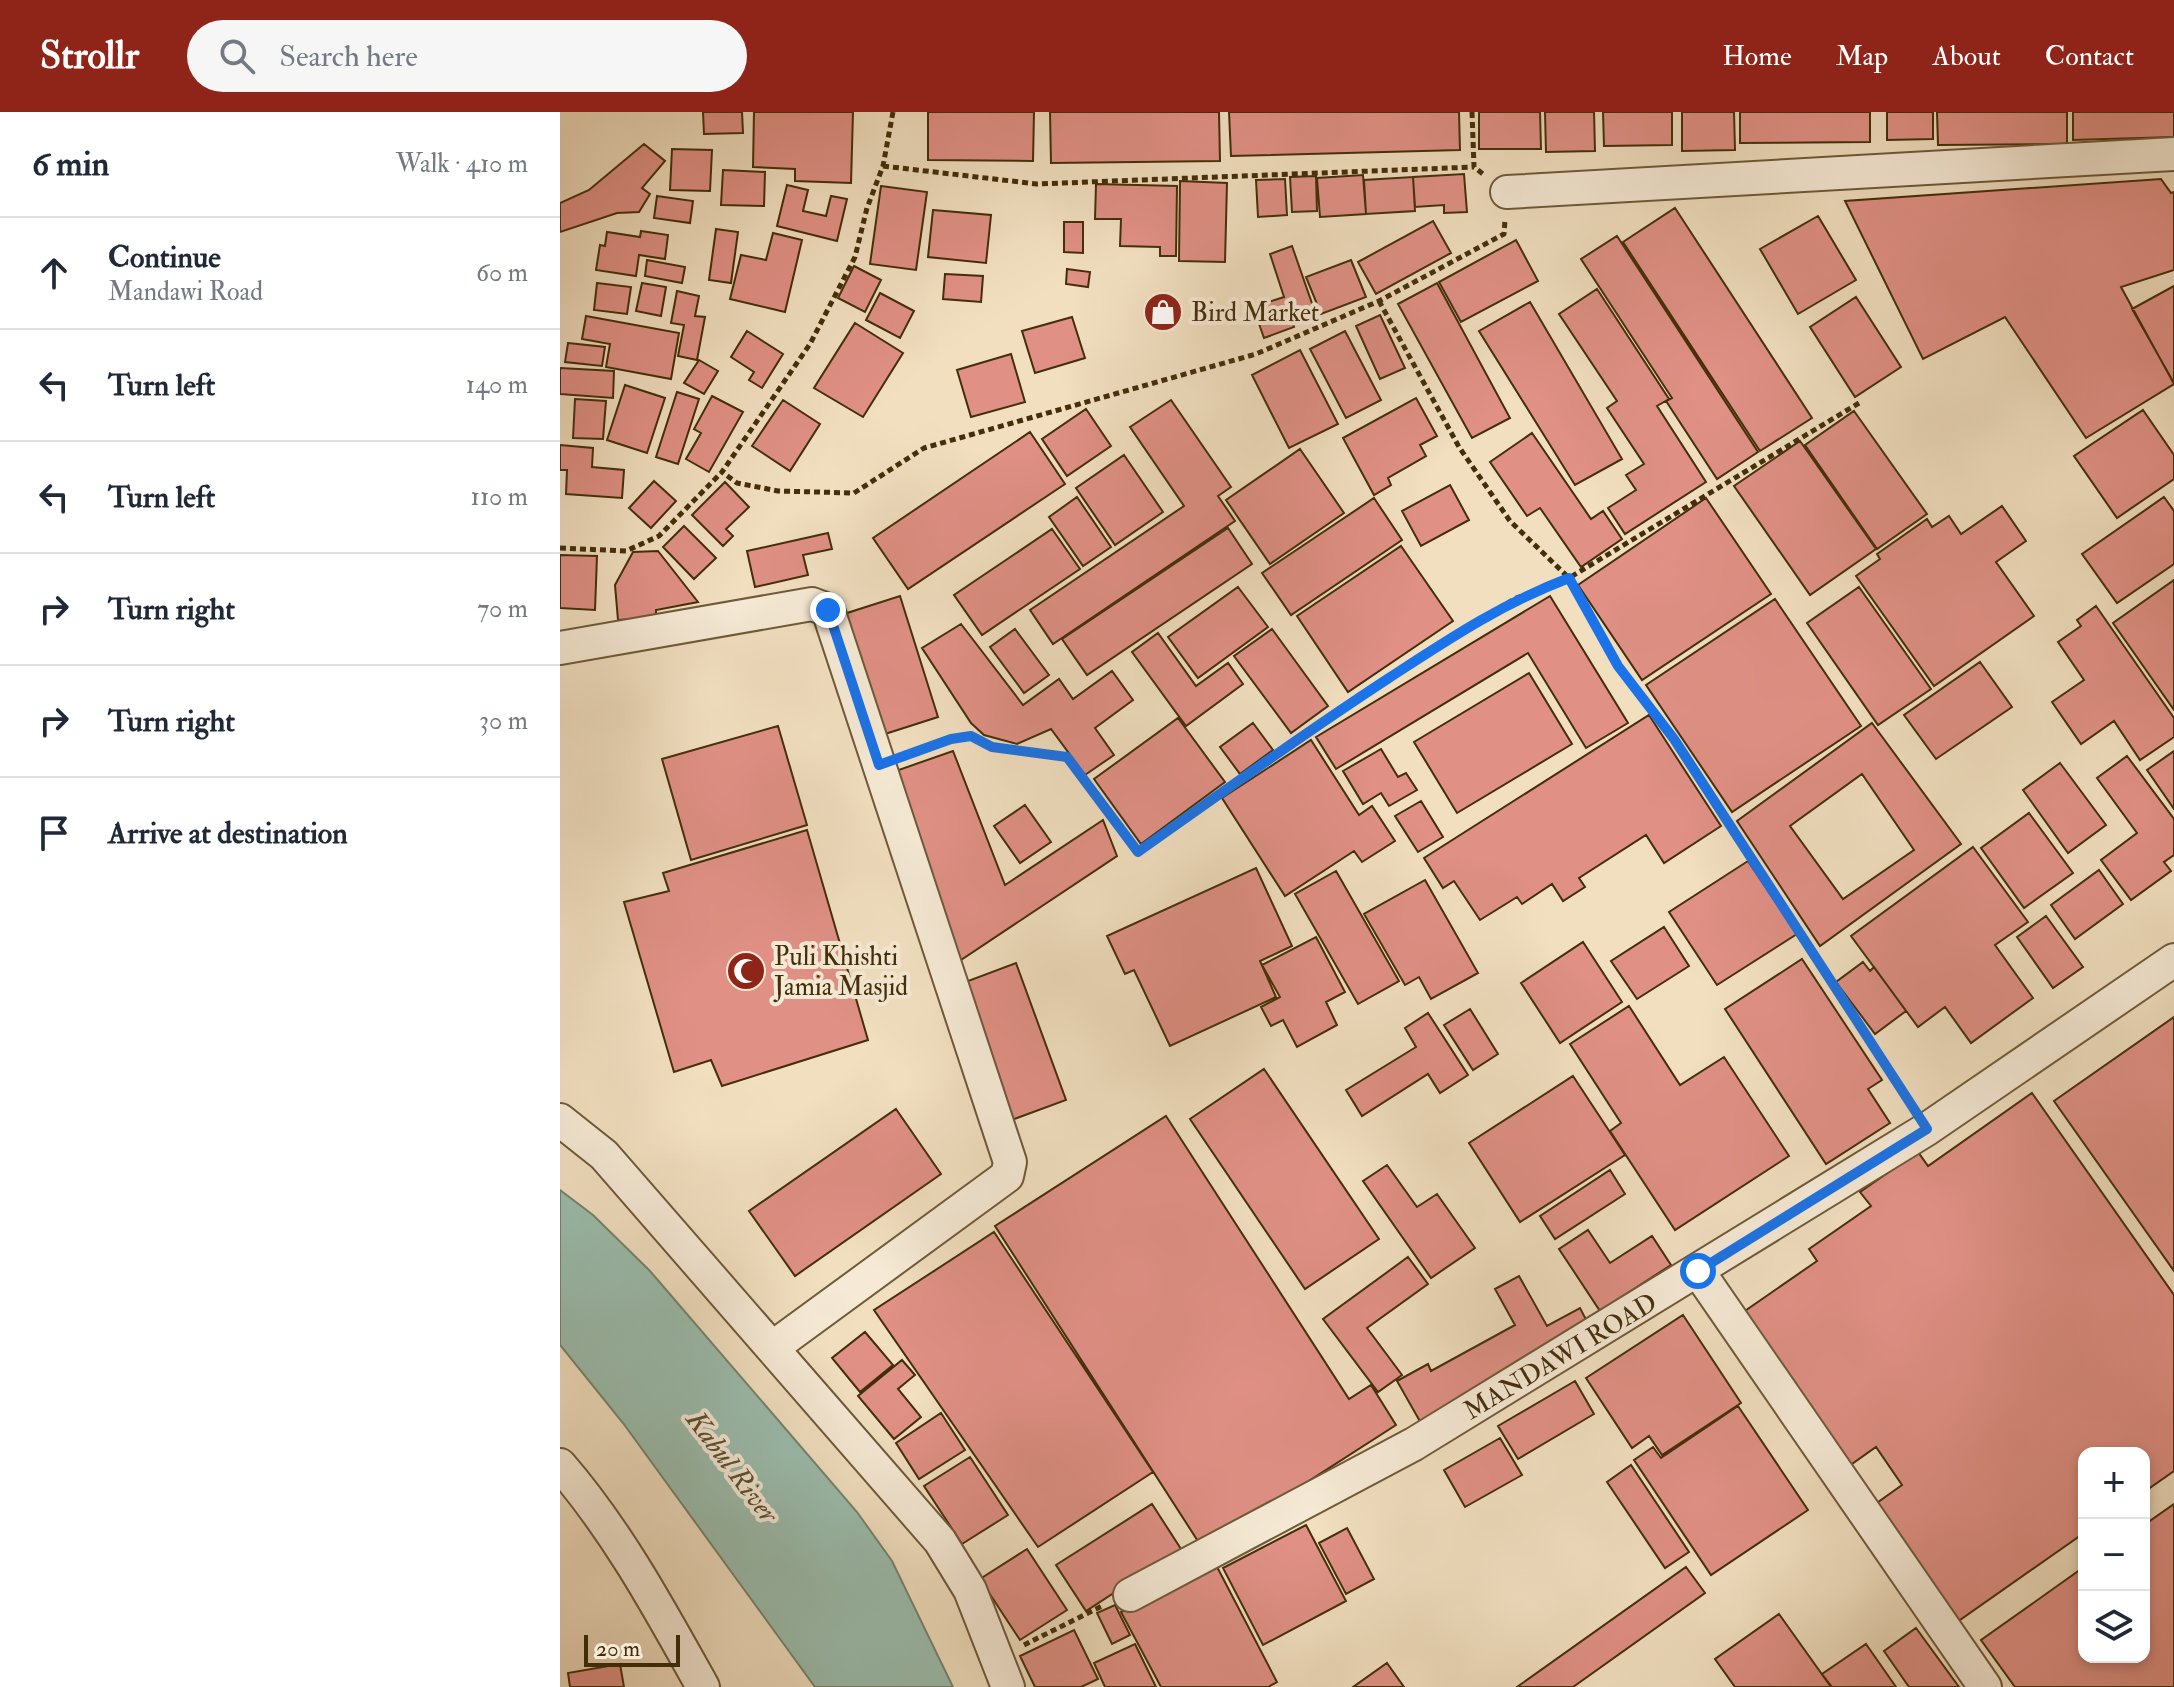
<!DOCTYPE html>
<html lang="en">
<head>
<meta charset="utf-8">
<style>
	body { margin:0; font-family:"IM FELL Double Pica",serif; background:#f6f6f7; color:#1f2937 }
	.controls { position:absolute; right:24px; bottom:24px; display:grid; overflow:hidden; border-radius:16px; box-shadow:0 4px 12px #0003 }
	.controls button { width:72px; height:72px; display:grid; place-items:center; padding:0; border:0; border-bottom:2px solid #e0e1e3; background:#fff; color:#1f2937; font:40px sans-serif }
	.scale { position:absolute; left:24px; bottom:20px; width:96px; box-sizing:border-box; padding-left:8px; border:4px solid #442e09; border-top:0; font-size:22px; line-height:28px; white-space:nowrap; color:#442e09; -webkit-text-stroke:6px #f6ead6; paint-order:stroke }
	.stop { position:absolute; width:24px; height:24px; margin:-18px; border:6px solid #1a73e8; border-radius:50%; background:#fff }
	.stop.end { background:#1a73e8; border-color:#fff; box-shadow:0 2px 8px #0008 }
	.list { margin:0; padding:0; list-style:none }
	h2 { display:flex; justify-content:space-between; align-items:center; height:104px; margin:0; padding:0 32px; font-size:34px }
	h2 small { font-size:26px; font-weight:400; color:#747a83 }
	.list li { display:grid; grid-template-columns:52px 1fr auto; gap:24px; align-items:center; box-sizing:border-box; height:112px; padding:0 32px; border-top:2px solid #e0e1e3 }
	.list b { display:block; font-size:30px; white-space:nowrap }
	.list p { margin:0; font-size:26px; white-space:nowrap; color:#747a83 }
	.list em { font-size:26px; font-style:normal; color:#747a83 }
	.icon { flex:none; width:44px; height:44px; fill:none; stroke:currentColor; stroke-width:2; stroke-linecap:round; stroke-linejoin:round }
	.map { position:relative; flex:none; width:1614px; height:1575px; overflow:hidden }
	header { display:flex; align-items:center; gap:48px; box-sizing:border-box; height:112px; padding:0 40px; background:#8f2418; color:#fff }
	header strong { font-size:38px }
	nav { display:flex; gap:44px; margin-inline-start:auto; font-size:28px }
	.search { width:560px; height:72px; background:#f6f6f7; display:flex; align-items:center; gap:20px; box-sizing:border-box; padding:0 28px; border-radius:44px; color:#747a83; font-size:30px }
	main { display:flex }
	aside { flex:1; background:#fff }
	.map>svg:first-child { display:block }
</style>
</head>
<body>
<header>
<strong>Strollr</strong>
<div class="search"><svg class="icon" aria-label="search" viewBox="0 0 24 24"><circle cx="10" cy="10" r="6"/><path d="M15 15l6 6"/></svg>Search here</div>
<nav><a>Home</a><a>Map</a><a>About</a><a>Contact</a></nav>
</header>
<main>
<aside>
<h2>6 min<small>Walk · 410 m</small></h2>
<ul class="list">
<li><svg class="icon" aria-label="ahead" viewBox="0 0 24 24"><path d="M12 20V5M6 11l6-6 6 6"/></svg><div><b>Continue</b><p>Mandawi Road</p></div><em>60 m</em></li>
<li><svg class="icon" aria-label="left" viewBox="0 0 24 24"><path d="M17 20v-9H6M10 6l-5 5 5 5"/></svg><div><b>Turn left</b></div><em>140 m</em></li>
<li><svg class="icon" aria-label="left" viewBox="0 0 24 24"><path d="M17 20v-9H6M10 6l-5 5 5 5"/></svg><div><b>Turn left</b></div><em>110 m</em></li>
<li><svg class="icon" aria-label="right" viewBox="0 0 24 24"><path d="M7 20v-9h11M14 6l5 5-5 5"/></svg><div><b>Turn right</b></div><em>70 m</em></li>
<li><svg class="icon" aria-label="right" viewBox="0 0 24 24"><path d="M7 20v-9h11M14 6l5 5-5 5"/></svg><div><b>Turn right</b></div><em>30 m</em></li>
<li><svg class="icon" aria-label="arrive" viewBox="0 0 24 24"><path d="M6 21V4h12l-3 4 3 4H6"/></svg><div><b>Arrive at destination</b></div></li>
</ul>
</aside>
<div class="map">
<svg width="1614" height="1575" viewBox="0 0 1614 1575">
	<rect width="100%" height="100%" fill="#f1dfc0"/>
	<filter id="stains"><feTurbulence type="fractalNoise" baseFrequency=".0025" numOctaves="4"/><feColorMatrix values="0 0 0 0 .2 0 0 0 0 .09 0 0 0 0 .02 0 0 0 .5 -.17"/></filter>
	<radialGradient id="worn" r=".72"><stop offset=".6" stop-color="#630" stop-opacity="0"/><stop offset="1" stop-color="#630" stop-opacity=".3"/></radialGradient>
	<path fill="#9bbdae" stroke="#78846c" stroke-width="2" d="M0,1078L33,1103L90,1159L297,1400L332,1449L393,1575H255L63,1311L0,1233Z"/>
	<path fill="#e09085" stroke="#442e09" stroke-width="2" fill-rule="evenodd" d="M143,0H182L183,21L144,22Z
		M194,0H293L291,71L235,69V57L193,55Z
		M368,0H474L473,49L368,48Z
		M490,0H659L660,49L491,51Z
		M669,0H899L900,38L671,44Z
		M919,0H980L981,37H919Z
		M985,0H1034L1035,39L986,40Z
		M1043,0H1112V33L1044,34Z
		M1122,0H1174L1175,38L1122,39Z
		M1180,0H1310V30L1180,31Z
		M1327,0H1373V27L1327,28Z
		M1377,0H1507V32L1378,33Z
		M1513,0H1614V25L1513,28Z
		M84,32L105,49L82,76L90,82L79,100L57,101L0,120V91L29,78Z
		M112,37L152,38L150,79L110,78Z
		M163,58L205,60L204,94L161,93Z
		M904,62L907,100L884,101V93L855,95L853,65Z
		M803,63L806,102L760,105L757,66Z
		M756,64L757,99L732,100L730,65Z
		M853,65L855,99L806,102L804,68Z
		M725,67L727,103L698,105L696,68Z
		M1601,67L1611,81L1614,80V158L1561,175L1614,272L1526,326L1445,205L1363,247L1285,89Z
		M620,69L667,71L665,150L619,149Z
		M536,72L617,74L616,144H600V135L560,134L561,107H535Z
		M227,73L248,78L243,99L266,104L271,84L287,87L277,129L217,114Z
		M321,74L367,80L356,158L310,152Z
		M97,84L133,89L130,111L94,106Z
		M1115,96L1252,306L1200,339L1063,130Z
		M373,98L431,103L426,151L368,145Z
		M1258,104L1296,168L1238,202L1200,137Z
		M873,109L891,141L816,182L798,150Z
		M504,110H523V141L504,140Z
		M156,117L178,120L171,171L149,168Z
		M81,119L108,123L105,147L79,143L76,164L36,158L40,133L45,134L47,120L80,125Z
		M213,121L242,128L225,200L170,187L181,143L206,148Z
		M1057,124L1198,340L1157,367L1106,289L1112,286L1021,147Z
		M956,128L978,169L901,210L879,170Z
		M732,134L755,200L732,208L734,215L704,226L693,195L724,185L710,142Z
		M87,148L125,155L122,171L85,164Z
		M791,148L806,185L761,202L746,165Z
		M294,154L321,168L305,200L278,186Z
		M507,157L530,160L528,175L506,172Z
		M385,162L423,164L421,190L383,187Z
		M37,171L71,175L67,202L34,198Z
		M82,171L106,175L101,204L76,199Z
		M877,171L950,306L912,326L838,192Z
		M1614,174V271L1572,197Z
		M1037,177L1109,287L1097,294L1146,370L1065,422L1048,396L1076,378L1066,363L1084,352L1047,296L1057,289L999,202Z
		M117,179L139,184L135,204L145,205L137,248L118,244L124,213L111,211Z
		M320,181L354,199L340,226L306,208Z
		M1296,185L1341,255L1295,285L1250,215Z
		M970,190L1062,347L1015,373L919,219Z
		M820,203L845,256L820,267L796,214Z
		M26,204L119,221L111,267L46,255L50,232L22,227Z
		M512,205L525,246L475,261L462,219Z
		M295,211L343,241L303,305L254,276Z
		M187,219L223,242L202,276L189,268L194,260L171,245Z
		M785,219L821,288L786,306L750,237Z
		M8,231L45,235L42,254L5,250Z
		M740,238L778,312L729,336L692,263Z
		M451,242L465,290L411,305L397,258Z
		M139,248L158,259L144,282L124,271Z
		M0,256L54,259L53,286L0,282Z
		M65,273L105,286L87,341L47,328Z
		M117,280L139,287L118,352L96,345Z
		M152,284L183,300L149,360L126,347L141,321L134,317Z
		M856,286L877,324L860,333L866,344L828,366L831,373L814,383L783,326Z
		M15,287L46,289L43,327L13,326Z
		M223,288L260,312L230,359L192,334Z
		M611,288L671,375L658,384L675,409L493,532L470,498L624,394L570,315Z
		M526,297L551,334L507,364L482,327Z
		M1583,298L1614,343V367L1557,406L1514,344Z
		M1294,299L1367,402L1317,437L1245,333Z
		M470,320L505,372L348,477L313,426Z
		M972,321L1031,407L1043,399L1062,427L1021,455L980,396L967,404L930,350Z
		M1240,329L1316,437L1250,483L1174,374Z
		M0,333L33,336L32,355L64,358L62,386L6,382L7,358H0Z
		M740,337L784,401L710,452L666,388Z
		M564,343L603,400L555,433L516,376Z
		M94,369L116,389L91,416L69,396Z
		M165,370L189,395L166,417L173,424L163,434L132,403Z
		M890,373L909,408L861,434L842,399Z
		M517,385L551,435L523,454L489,405Z
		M1604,385L1614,399V452L1557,491L1522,442Z
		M814,386L842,428L731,503L702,461Z
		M1146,386L1211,482L1082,568L1018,473Z
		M1442,394L1466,429L1436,450L1474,504L1374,574L1296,464L1320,447L1317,442L1367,407L1372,415L1389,404L1401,422Z
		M124,414L156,446L134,467L103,435Z
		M668,416L692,452L527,563L502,527Z
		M492,417L520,457L422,523L394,483Z
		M268,421L272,437L243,443L248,463L195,475L187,439Z
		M841,434L893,509L788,580L737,504Z
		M98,439L138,490L96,498V506L58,508L55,473L73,440Z
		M0,443L37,444L35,498L0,496Z
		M1614,468V598L1553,511Z
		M678,475L708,515L638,566L608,525Z
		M1299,475L1371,577L1318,613L1247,511Z
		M340,484L378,605L322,623L284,502Z
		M990,484L1068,611L1026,636L968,541L776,657L756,625Z
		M1215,487L1301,614L1172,700L1086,573Z
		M1536,494L1614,606V625L1580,648L1554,609L1521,632L1492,590L1524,568L1498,530L1521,514L1517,508Z
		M401,512L463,593L499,567L513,587L552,559L573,588L535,616L554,643L525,663L491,617L457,632L424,623L411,611L362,536Z
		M455,517L489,563L464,581L430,535Z
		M712,517L768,594L731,621L674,544Z
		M598,521L636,574L668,551L683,572L626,614L572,540Z
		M1420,550L1452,595L1376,647L1344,603Z
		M969,561L1012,632L897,701L854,630Z
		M1089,603L1161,714L1104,751L1086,723L1019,766L1025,775L1003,789L992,772L962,792L957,785L920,808L894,769L883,776L864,746Z
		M618,606L665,670L581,732L534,667Z
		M693,611L713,638L680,662L660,635Z
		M1312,611L1401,732L1260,834L1177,709ZM1302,662L1354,738L1283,787L1230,714Z
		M218,614L247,713L131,748L102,647Z
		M751,628L799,703L812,694L835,729L802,750L794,739L725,784L662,686Z
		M821,637L838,665L846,661L857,678L829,694L821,681L803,692L783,659Z
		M393,639L445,773L543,708L557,744L398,850L330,661Z
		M1614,639V697L1587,658Z
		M1567,644L1614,707V743L1604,750L1611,759L1571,788L1541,748L1577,721L1537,666Z
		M1500,651L1546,713L1508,741L1463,678Z
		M861,689L883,725L858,740L835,704Z
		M465,693L491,730L460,751L434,714Z
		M1469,701L1513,761L1464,796L1421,736Z
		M247,718L308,928L162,974L151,948L114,960L64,790L109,779L103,761Z
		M1413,735L1468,810L1435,833L1473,886L1411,931L1385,895L1358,915L1291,824Z
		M1188,749L1237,822L1157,873L1109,800Z
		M696,756L732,834L700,849L716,885L610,934L574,858L565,862L547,824Z
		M1539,758L1563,792L1515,827L1491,793Z
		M776,759L839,869L798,892L735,782Z
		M865,768L918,861L871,887L859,865L845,873L804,802Z
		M1486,804L1523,855L1493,876L1457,825Z
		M1104,815L1129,854L1077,887L1051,849Z
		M756,825L785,880L766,890L777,913L737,935L723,908L711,914L701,895L720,885L702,853Z
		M1023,830L1062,890L1000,931L961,871Z
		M1242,847L1322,968L1308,977L1330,1011L1266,1052L1165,897Z
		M1303,850L1310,859L1314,855L1346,899L1315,922L1276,870Z
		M456,851L506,988L449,1009L400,872Z
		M1069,894L1120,973L1164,945L1229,1044L1115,1118L1050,1019L1061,1011L1010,932Z
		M910,897L938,942L913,958L884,913Z
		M868,901L908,963L880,981L868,962L802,1004L786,978L856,935L845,916Z
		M1614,905V1159L1494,989Z
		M704,957L819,1127L745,1177L630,1007Z
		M1013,964L1065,1043L960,1110L909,1031Z
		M1472,981L1614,1183V1359L1584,1380V1341H1524V1421L1397,1510L1314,1393L1342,1373L1316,1335L1289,1354L1182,1201L1257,1149L1249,1137L1311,1094L1300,1080L1358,1040L1368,1054Z
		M336,997L381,1062L235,1164L189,1099Z
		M606,1004L789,1287L811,1273L836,1313L643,1437L435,1114Z
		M827,1053L857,1095L877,1082L915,1136L871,1166L803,1069Z
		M1050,1058L1065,1082L995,1127L980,1104Z
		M1028,1118L1050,1151L1092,1124L1111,1153L1040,1199L999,1137Z
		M434,1120L593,1360L478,1435L314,1198Z
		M848,1145L868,1172L807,1216L842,1263L818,1280L763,1207Z
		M959,1164L987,1214L1020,1196L1032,1219L862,1313L837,1269L868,1252L871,1259L955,1213L935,1177Z
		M1123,1203L1181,1291L1102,1343L1089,1324L1072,1336L1026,1266Z
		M305,1220L333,1253L300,1280L272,1246Z
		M342,1248L355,1263L338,1277L361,1305L334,1327L298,1284Z
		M1015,1269L1034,1302L958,1347L938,1314Z
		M1178,1294L1248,1398L1151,1463L1074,1348L1093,1335L1101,1346Z
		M381,1301L405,1338L359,1367L336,1331Z
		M940,1326L962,1363L905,1395L884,1358Z
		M410,1345L448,1403L402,1432L364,1374Z
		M1071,1353L1129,1440L1105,1456L1047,1370Z
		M592,1392L621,1437L526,1499L496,1453Z
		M1614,1392V1575H1455L1421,1528L1524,1455V1545H1584V1413Z
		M746,1413L786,1489L703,1533L663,1456Z
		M787,1416L814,1467L786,1482L759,1431Z
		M467,1437L507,1498L460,1528L420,1467Z
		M655,1451L717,1570L708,1575H601L561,1500Z
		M1126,1455L1145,1481L1013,1575H957Z
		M555,1493L570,1523L552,1532L537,1501Z
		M1219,1502L1271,1575H1175L1155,1547Z
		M1356,1516L1399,1575H1349L1324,1539Z
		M514,1518L538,1567L521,1575H475L460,1544Z
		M575,1532L596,1575H545L534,1551Z
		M1306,1532L1336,1575H1272L1262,1562Z
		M827,1551L844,1575H793Z
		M60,1552L64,1575H10L8,1561Z"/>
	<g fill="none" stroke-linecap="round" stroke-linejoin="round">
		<defs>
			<path id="minor" d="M947,80L1614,42
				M0,536L252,492L268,498L450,1050L447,1064L212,1236
				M0,1008L44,1043L380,1429L410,1478L448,1575
				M1138,1159L1425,1575
				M0,1353C58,1420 100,1498 143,1575
				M570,1483L854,1332L1367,1017L1614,848"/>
		</defs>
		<use href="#minor" stroke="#6f5a37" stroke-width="36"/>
		<path stroke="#442e09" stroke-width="5" stroke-dasharray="6 4" stroke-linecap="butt" d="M333,0L323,54L307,96L295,145L250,232L162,360L177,371L218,379L294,381L364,336L696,242L819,189L944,122L945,108
			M912,0L914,55L923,62
			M323,54L477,72L914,55
			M819,189L899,335L950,409L1009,466L1058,554L1114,627L1352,993
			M0,436L66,439L99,424L162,360
			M347,643L391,627L411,624L432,635L507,645L578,740L746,620L954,487L1009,466L1299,291
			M464,1533L544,1493"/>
		<use href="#minor" stroke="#f6ead6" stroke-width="32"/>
	</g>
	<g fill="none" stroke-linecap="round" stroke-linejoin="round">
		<path stroke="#1a73e8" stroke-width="10" d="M268,498L319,653L391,627L411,624L432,635L507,645L578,740C661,681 743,622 829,566C889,527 941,492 1009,466L1058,554L1114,627L1367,1017L1138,1159"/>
	</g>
	<defs>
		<symbol id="shop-disc" viewBox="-11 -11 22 22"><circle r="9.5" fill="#8f2418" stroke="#f6ead6"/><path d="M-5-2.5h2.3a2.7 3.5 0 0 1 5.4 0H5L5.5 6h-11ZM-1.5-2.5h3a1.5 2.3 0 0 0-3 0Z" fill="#fff"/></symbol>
		<symbol id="mosque-disc" viewBox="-11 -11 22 22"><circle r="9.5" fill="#8f2418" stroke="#f6ead6"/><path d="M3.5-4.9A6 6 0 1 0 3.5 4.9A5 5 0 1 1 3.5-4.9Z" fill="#fff"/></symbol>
	</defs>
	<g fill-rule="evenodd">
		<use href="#shop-disc" x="581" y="178" width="44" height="44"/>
		<use href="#mosque-disc" x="164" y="837" width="44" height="44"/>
	</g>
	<g text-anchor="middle" stroke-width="8" stroke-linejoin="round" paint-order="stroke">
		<g font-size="26" fill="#442e09" stroke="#f6ead6" text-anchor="start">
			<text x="631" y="209">Bird Market</text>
			<text x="214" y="853">Puli Khishti<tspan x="214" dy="30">Jamia Masjid</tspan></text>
		</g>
		<g font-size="26" fill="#442e09" stroke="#f6ead6">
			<text transform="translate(1000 1244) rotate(-31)" y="9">MANDAWI ROAD</text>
		</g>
		<g font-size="28" font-style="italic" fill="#5a5232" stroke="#f6ead6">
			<text transform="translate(173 1354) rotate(53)" y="10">Kabul River</text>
		</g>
	</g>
	<rect width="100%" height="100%" filter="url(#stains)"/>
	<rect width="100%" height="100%" fill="url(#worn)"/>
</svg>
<div class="controls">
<button>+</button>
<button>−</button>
<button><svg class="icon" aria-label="layers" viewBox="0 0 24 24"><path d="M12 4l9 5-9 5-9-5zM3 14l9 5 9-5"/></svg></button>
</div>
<div class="scale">20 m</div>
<div class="stop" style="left:1138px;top:1159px"></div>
<div class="stop end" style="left:268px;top:498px"></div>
</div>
</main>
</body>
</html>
